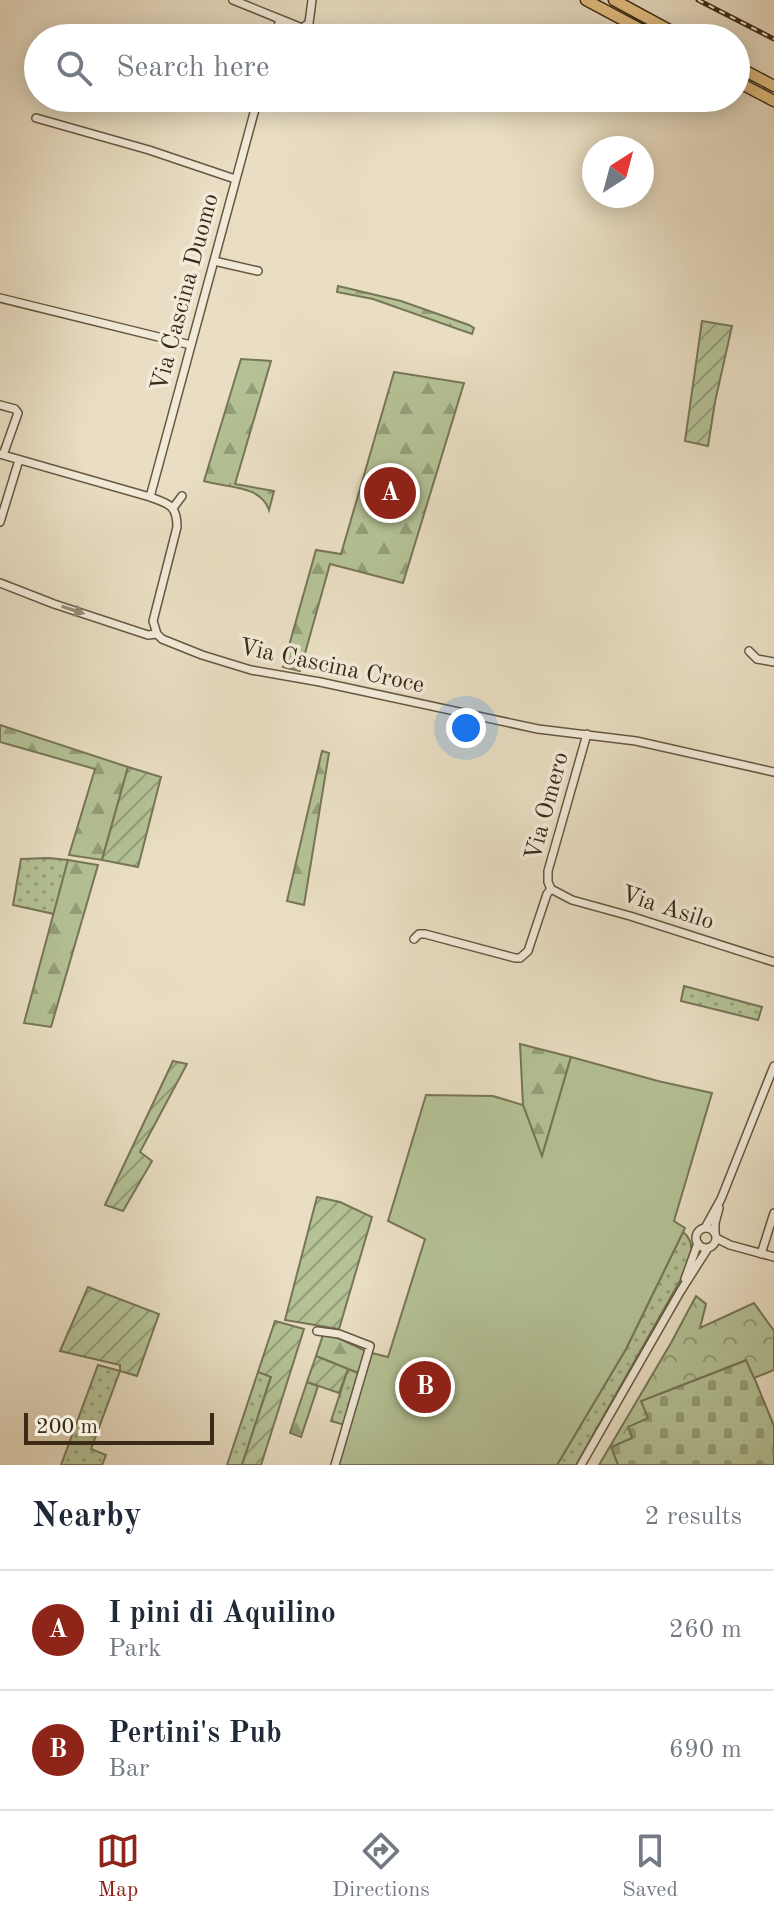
<!DOCTYPE html>
<html lang="en">
<head>
<meta charset="utf-8">
<style>
	body { margin:0; font-family:"Old Standard TT",serif; background:#f6f6f7; color:#1f2937 }
	.compass { position:absolute; left:582px; top:136px; width:72px; height:72px; border-radius:50%; background:#fff; box-shadow:0 4px 20px #0003; rotate:36deg }
	.scale { position:absolute; left:24px; bottom:20px; width:190px; box-sizing:border-box; padding-left:8px; border:4px solid #3a2a16; border-top:0; font-size:22px; line-height:28px; white-space:nowrap; color:#3a2a16; -webkit-text-stroke:6px #f1ead8; paint-order:stroke }
	.you { position:absolute; left:466px; top:728px; width:28px; height:28px; margin:-20px; border:6px solid #fff; border-radius:50%; background:#1a73e8; box-shadow:0 0 0 12px #1a73e833 }
	.badge { display:grid; place-items:center; width:52px; height:52px; border-radius:50%; background:#8f2418; color:#fff; font-size:26px; font-weight:700 }
	.pin { position:absolute; translate:-50% -50%; border:4px solid #fff; box-shadow:0 2px 8px #0006 }
	.list { margin:0; padding:0; list-style:none }
	h2 { display:flex; justify-content:space-between; align-items:center; height:104px; margin:0; padding:0 32px; font-size:34px }
	h2 small { font-size:26px; font-weight:400; color:#747a83 }
	.list li { display:grid; grid-template-columns:52px 1fr auto; gap:24px; align-items:center; box-sizing:border-box; height:120px; padding:0 32px; border-top:2px solid #e0e1e3 }
	.list b { display:block; font-size:30px; white-space:nowrap }
	.list p { margin:0; font-size:26px; white-space:nowrap; color:#747a83 }
	.list em { font-size:26px; font-style:normal; color:#747a83 }
	.icon { flex:none; width:44px; height:44px; fill:none; stroke:currentColor; stroke-width:2; stroke-linecap:round; stroke-linejoin:round }
	.map { position:relative; flex:none; width:774px; height:1465px; overflow:hidden }
	.search { position:absolute; background:#fff; box-shadow:0 4px 20px #0003; left:24px; right:24px; top:24px; height:88px; display:flex; align-items:center; gap:20px; box-sizing:border-box; padding:0 28px; border-radius:44px; color:#747a83; font-size:30px }
	.sheet { height:344px; background:#fff }
	nav { display:flex; justify-content:space-around; align-items:center; box-sizing:border-box; height:112px; border-top:2px solid #e0e1e3; background:#fff; font-size:22px; color:#747a83 }
	nav a { display:grid; justify-items:center; gap:4px }
	nav .on { color:#8f2418 }
	.map>svg:first-child { display:block }
</style>
</head>
<body>
<div class="map">
<svg width="774" height="1465" viewBox="0 0 774 1465">
	<defs>
		<pattern id="grass-dots" width="8" height="8" patternUnits="userSpaceOnUse" patternTransform="scale(2)"><rect width="8" height="8" fill="#b4c296"/><path d="M2 2h.1M6 6h.1" fill="none" stroke="#939e79" stroke-width="1.8" stroke-linecap="round"/></pattern>
		<pattern id="forest-firs" width="22" height="20" patternUnits="userSpaceOnUse" patternTransform="scale(2)"><rect width="22" height="20" fill="#b4c296"/><path d="M5 1l3.5 6h-7zM16 11l3.5 6h-7z" fill="#939e79"/></pattern>
		<pattern id="cemetery-stones" width="16" height="16" patternUnits="userSpaceOnUse" patternTransform="scale(2)"><rect width="16" height="16" fill="#b4c296"/><path d="M2 7V4a2 2 0 0 1 4 0v3zM10 15v-3a2 2 0 0 1 4 0v3z" fill="#939e79"/></pattern>
		<pattern id="park-crowns" width="20" height="18" patternUnits="userSpaceOnUse" patternTransform="scale(2)"><rect width="20" height="18" fill="#b4c296"/><path d="M2 6a3 3 0 1 1 6 0M12 15a3 3 0 1 1 6 0" fill="none" stroke="#939e79"/></pattern>
		<pattern id="garden-furrows" width="10" height="10" patternUnits="userSpaceOnUse" patternTransform="scale(2)"><rect width="10" height="10" fill="#b4c296"/><path d="M-1 1l2-2M0 10L10 0M9 11l2-2" fill="none" stroke="#939e79"/></pattern>
	</defs>
	<rect width="100%" height="100%" fill="#e9dec3"/>
	<filter id="stains"><feTurbulence type="fractalNoise" baseFrequency=".0025" numOctaves="4"/><feColorMatrix values="0 0 0 0 .2 0 0 0 0 .09 0 0 0 0 .02 0 0 0 .5 -.17"/></filter>
	<radialGradient id="worn" r=".72"><stop offset=".6" stop-color="#630" stop-opacity="0"/><stop offset="1" stop-color="#630" stop-opacity=".3"/></radialGradient>
	<path fill="url(#grass-dots)" stroke="#777656" stroke-width="2" d="M48,858L68,860L54,914L13,905L21,859Z
		M684,986L762,1007L758,1020L681,1001Z
		M683,1232C701,1246 686,1270 677,1286L576,1465H557L626,1349Z
		M98,1365L120,1371L91,1449L106,1455L102,1465H61Z
		M348,1369L361,1374L345,1425L331,1421Z
		M258,1372L271,1376L242,1465H227Z"/>
	<path fill="url(#forest-firs)" stroke="#777656" stroke-width="2" d="M338,286L401,301L469,325L474,328L472,334L373,299L337,292Z
		M241,359L271,361L235,484L274,491L269,510C261,485 227,488 204,481Z
		M394,372L464,383L403,583L330,564L300,671L283,667L316,550L341,554Z
		M0,725L128,767L102,860L69,855L95,769L0,742Z
		M322,751L329,753L304,905L287,901Z
		M68,860L98,865L51,1027L24,1023Z
		M520,1044L571,1057L542,1157L523,1105Z
		M323,1335L338,1338L368,1352L361,1374L316,1356Z
		M307,1382L318,1386L301,1437L290,1433Z"/>
	<path fill="url(#cemetery-stones)" stroke="#777656" stroke-width="2" d="M747,1360L774,1426V1465H618L611,1447L632,1438L628,1427L641,1401Z"/>
	<path fill="url(#park-crowns)" stroke="#777656" stroke-width="2" d="M696,1296L706,1304L700,1328L754,1303L774,1331V1370L754,1378L746,1360L641,1401L648,1418L628,1427L632,1438L611,1447L618,1465H599L671,1343Z"/>
	<path fill="url(#garden-furrows)" stroke="#777656" stroke-width="2" d="M702,321L732,326L715,402L708,446L685,441Z
		M128,767L161,777L138,867L102,860Z
		M173,1061L187,1064L140,1152L152,1161L123,1211L105,1205Z
		M317,1197L340,1202L372,1217L339,1329L285,1320Z
		M88,1287L159,1314L137,1376L120,1371V1365L60,1351Z
		M275,1321L304,1329L261,1465H242L271,1377L258,1372Z
		M316,1356L348,1369L339,1393L307,1382Z"/>
	<path fill="#b4c296" stroke="#777656" stroke-width="2" d="M571,1057L658,1081L712,1093L674,1221L685,1228L626,1349L557,1465H333L368,1352L388,1357L425,1239L388,1221L426,1095L493,1096L523,1105L542,1156Z"/>
	<g fill="none" stroke-linecap="round" stroke-linejoin="round">
		<defs>
			<path id="minor" d="M233,0L302,28L309,23L312,0
				M305,27L312,38
				M275,38L280,19
				M36,118L149,150L235,179
				M214,261L258,271
				M0,298L191,345
				M0,405L15,409L18,413L3,455
				M0,454L150,497C169,504 177,505 177,527L153,621L157,634L162,639L202,655L251,670L320,682L538,729L636,741L774,772
				M150,497L258,98
				M173,508L182,496
				M0,522L19,460
				M0,583L54,604L148,635L157,634
				M749,651L757,659L774,662
				M551,889L572,900L630,916L774,962
				M551,889L548,882V871L587,734
				M414,939L419,934H425L515,958H520L528,951L547,894L551,889
				M705,1228L721,1199L774,1066
				M696 1238a10 10 0 1 1 20 0a10 10 0 1 1-20 0Z
				M715,1233V1223L719,1208
				M716,1238L730,1245L774,1257
				M761,1254L774,1213
				M685,1279L698,1243
				M317,1331L339,1334L370,1346L335,1465
				M581,1465L680,1292L708,1248"/>
			<path id="highway" d="M586,0L657,38
				M614,0L684,38
				M736,66L774,86
				M736,81L774,101"/>
		</defs>
		<use href="#minor" stroke="#665741" stroke-width="10"/>
		<use href="#highway" stroke="#3a2a16" stroke-width="13"/>
		<use href="#minor" stroke="#f1ead8" stroke-width="7"/>
		<use href="#highway" stroke="#e4bf82" stroke-width="10"/>
		<defs>
			<path id="rail" d="M698,0L774,39"/>
		</defs>
		<use href="#rail" stroke="#3a2a16" stroke-width="5"/>
		<use href="#rail" stroke="#f1ead8" stroke-width="2" stroke-dasharray="6" stroke-linecap="butt"/>
	</g>
	<defs><path id="oneway-solid" d="M-6-.8H1V-3.2L6.5 0L1 3.2V.8H-6Z" transform="scale(2)"/></defs>
	<use fill="#968a77" href="#oneway-solid" transform="translate(73 610) rotate(18)"/>
	<g text-anchor="middle" stroke-width="7" stroke-linejoin="round" paint-order="stroke">
		<g font-size="24" fill="#3a2a16" stroke="#f1ead8">
			<text transform="translate(184 292) rotate(-75)" y="8">Via Cascina Duomo</text>
			<text transform="translate(332 665) rotate(12)" y="8">Via Cascina Croce</text>
			<text transform="translate(546 806) rotate(-75)" y="8">Via Omero</text>
			<text transform="translate(668 907) rotate(18)" y="8">Via Asilo</text>
		</g>
	</g>
	<rect width="100%" height="100%" filter="url(#stains)"/>
	<rect width="100%" height="100%" fill="url(#worn)"/>
</svg>
<svg class="compass" viewBox="-18 -18 36 36"><path d="M0-13l5 13h-10z" fill="#e53935"/><path d="M0 13l5-13h-10z" fill="#747a83"/></svg>
<div class="scale">200 m</div>
<div class="you"></div>
<div class="pin badge" style="left:390px;top:493px">A</div>
<div class="pin badge" style="left:425px;top:1387px">B</div>
<div class="search"><svg class="icon" aria-label="search" viewBox="0 0 24 24"><circle cx="10" cy="10" r="6"/><path d="M15 15l6 6"/></svg>Search here</div>
</div>
<section class="sheet">
<h2>Nearby<small>2 results</small></h2>
<ul class="list">
<li><span class="badge">A</span><div><b>I pini di Aquilino</b><p>Park</p></div><em>260 m</em></li>
<li><span class="badge">B</span><div><b>Pertini's Pub</b><p>Bar</p></div><em>690 m</em></li>
</ul>
</section>
<nav>
<a class="on"><svg class="icon" aria-label="map" viewBox="0 0 24 24"><path d="M3 6l6-2 6 2 6-2v14l-6 2-6-2-6 2zM9 4v14M15 6v14"/></svg>Map</a>
<a><svg class="icon" aria-label="directions" viewBox="0 0 24 24"><path d="M12 3l9 9-9 9-9-9zM9 14v-3h6M13 9l2 2-2 2"/></svg>Directions</a>
<a><svg class="icon" aria-label="saved" viewBox="0 0 24 24"><path d="M7 4h10v16l-5-4-5 4z"/></svg>Saved</a>
</nav>
</body>
</html>
